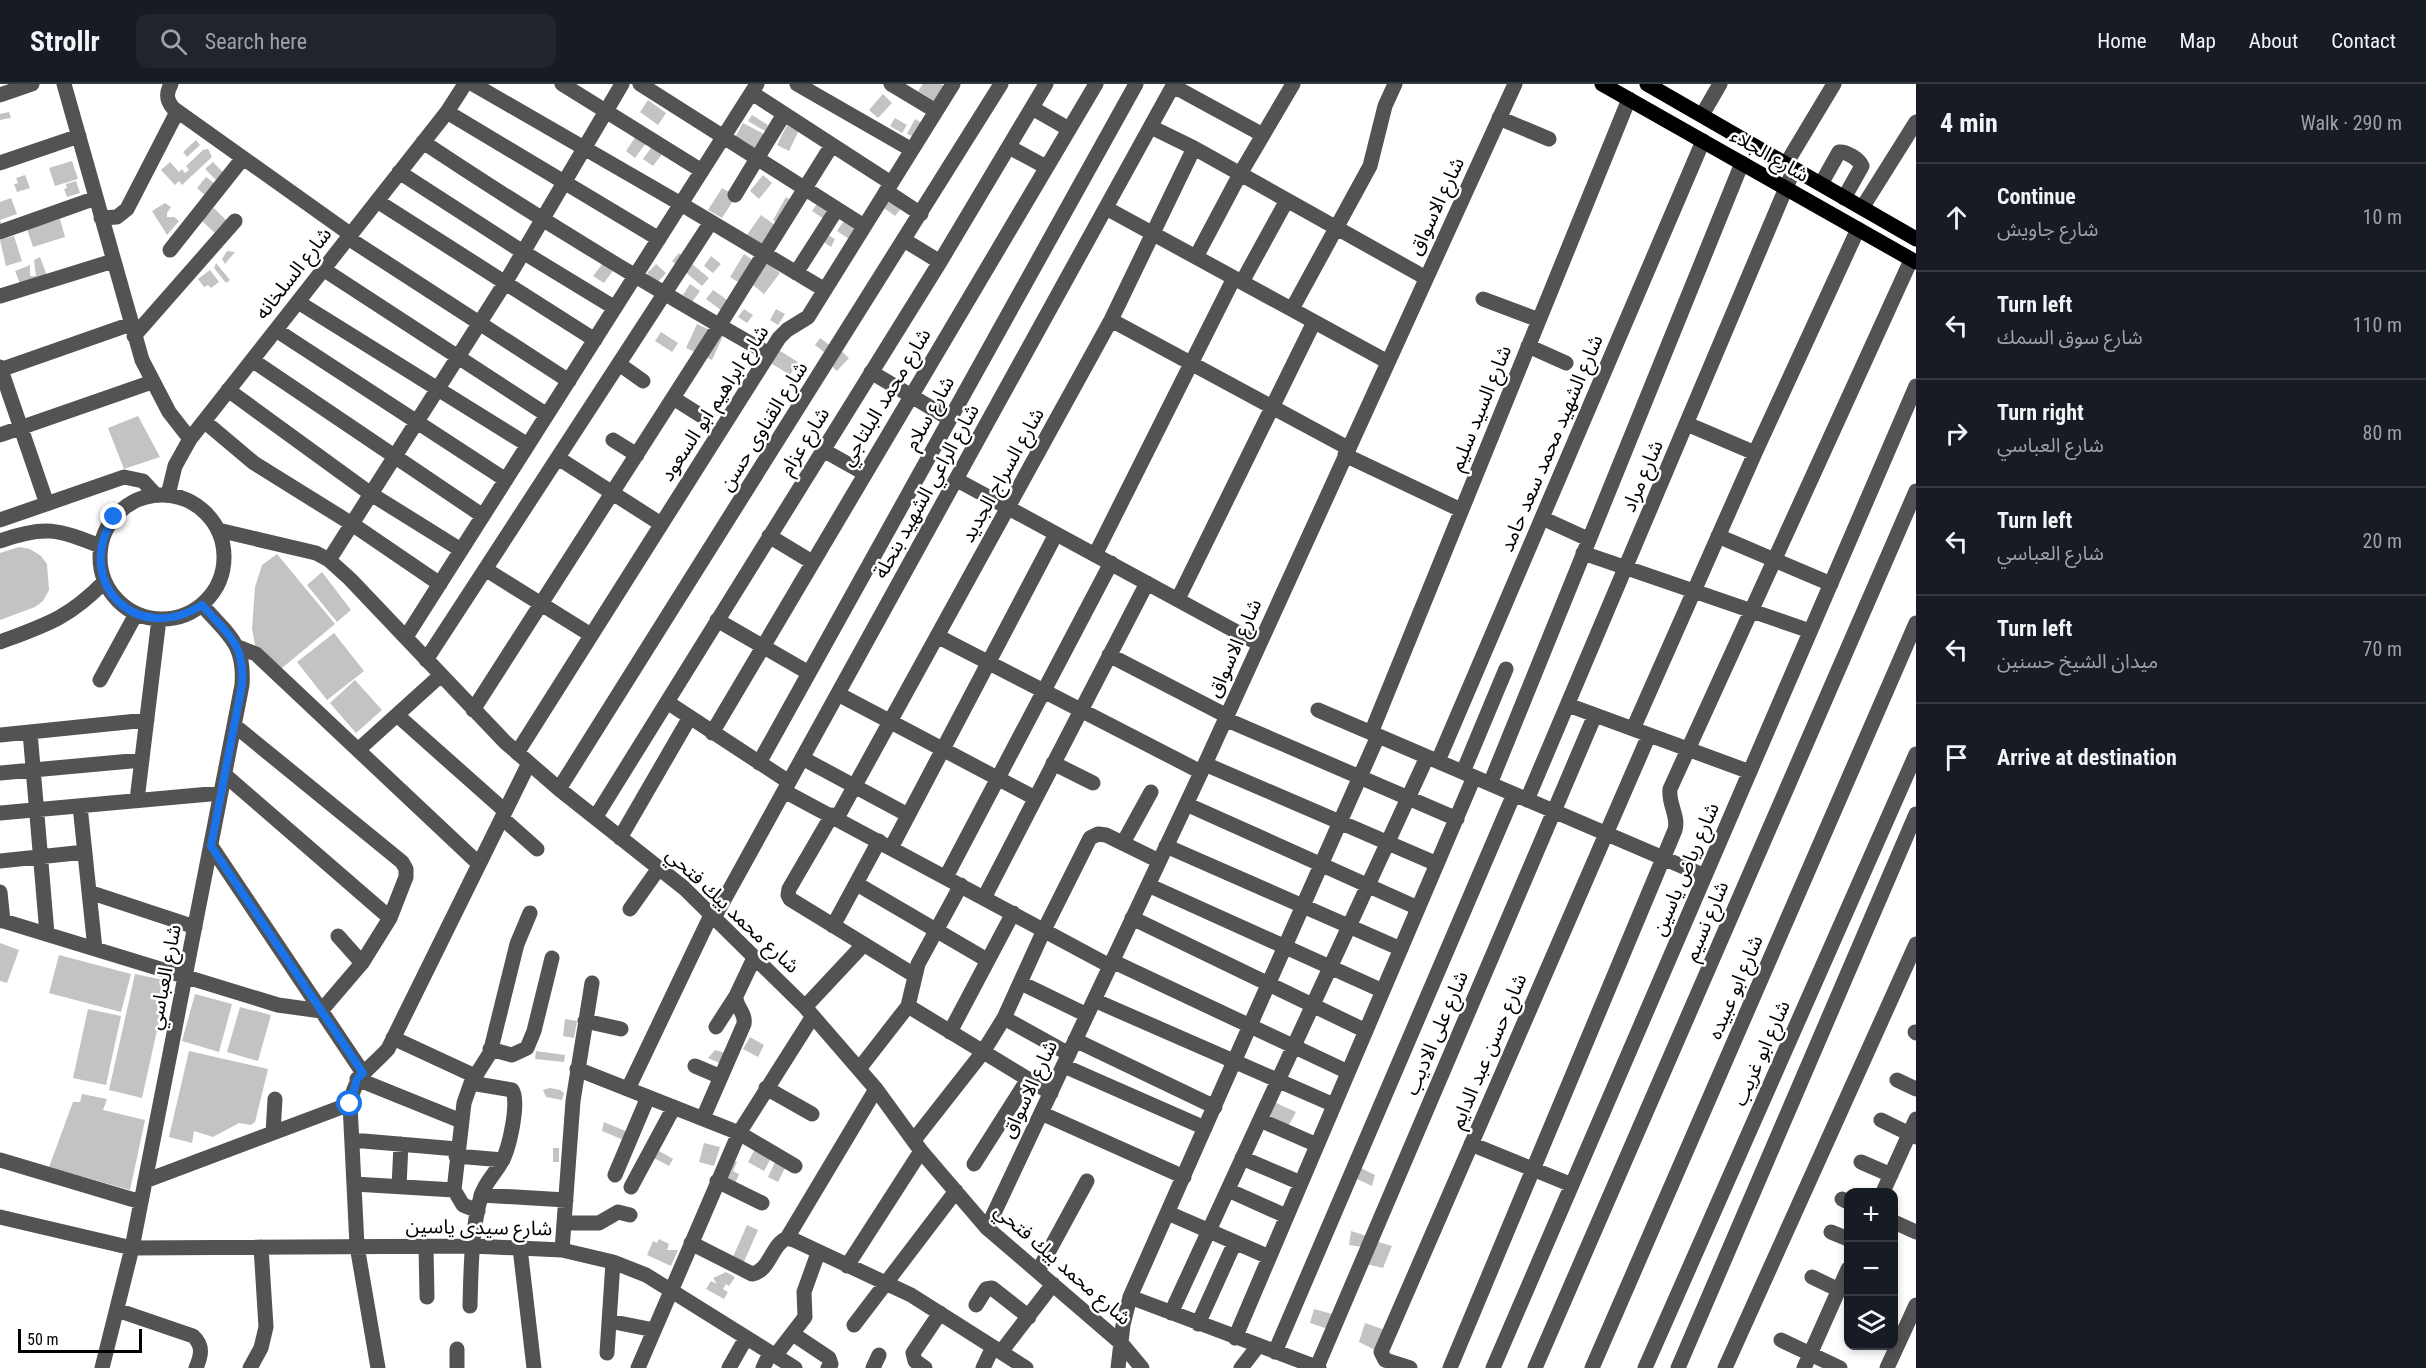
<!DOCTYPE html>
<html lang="en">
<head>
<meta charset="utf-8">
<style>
	body { margin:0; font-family:"Roboto Condensed","Noto Sans Arabic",sans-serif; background:#20242c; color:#f1f3f6 }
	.controls { position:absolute; right:18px; bottom:18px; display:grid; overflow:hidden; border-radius:12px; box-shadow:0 3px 9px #0003 }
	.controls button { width:54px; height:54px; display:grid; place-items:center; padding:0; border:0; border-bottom:2px solid #363941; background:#171b24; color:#f1f3f6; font:30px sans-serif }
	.scale { position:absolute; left:18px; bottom:15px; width:124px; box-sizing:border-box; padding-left:6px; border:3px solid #000; border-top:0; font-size:16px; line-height:21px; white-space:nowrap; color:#000; -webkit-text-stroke:4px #fff; paint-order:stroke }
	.stop { position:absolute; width:18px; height:18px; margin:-14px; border:4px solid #1a73e8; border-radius:50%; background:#fff }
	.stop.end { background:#1a73e8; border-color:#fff; box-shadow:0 2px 6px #0008 }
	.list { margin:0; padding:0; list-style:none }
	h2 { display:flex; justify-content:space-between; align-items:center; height:78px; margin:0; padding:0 24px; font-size:26px }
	h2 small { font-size:20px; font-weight:400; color:#9ea1a6 }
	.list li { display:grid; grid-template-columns:39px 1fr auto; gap:18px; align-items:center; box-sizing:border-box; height:108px; padding:0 24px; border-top:2px solid #363941 }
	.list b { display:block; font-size:22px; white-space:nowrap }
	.list p { margin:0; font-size:20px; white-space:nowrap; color:#9ea1a6 }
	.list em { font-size:20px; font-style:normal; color:#9ea1a6 }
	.icon { flex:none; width:33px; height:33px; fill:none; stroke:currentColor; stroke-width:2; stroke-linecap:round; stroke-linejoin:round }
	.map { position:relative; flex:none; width:1916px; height:1284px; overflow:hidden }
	header { display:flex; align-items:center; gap:36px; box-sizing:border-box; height:84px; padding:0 30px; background:#171b24; border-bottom:2px solid #363941 }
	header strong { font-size:28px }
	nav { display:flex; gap:33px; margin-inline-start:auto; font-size:21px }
	.search { width:420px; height:54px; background:#20242c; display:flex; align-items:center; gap:15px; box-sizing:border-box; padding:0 21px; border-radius:12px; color:#9ea1a6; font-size:22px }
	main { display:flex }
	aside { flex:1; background:#171b24 }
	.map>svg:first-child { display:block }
</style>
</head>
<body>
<header>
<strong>Strollr</strong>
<div class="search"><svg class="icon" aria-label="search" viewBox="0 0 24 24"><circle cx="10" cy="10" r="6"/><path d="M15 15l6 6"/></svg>Search here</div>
<nav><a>Home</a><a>Map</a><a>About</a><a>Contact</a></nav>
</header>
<main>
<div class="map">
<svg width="1916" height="1284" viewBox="0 0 1916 1284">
	<rect width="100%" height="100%" fill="#fff"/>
	<path fill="#c3c3c3" d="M923,0H941L947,4L938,19L918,7Z
		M883,10L892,19L878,34L869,26Z
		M648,16L666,29L658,41L640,28Z
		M9,28L11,34L0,36V30Z
		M752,31L768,41L765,47L748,37Z
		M895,34L907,41L902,49L890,42Z
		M915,35L922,39L915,53L907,50Z
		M743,39L764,50L755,66L734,55Z
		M787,41L799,46L789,67L777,61Z
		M636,52L646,59L635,74L626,67Z
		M196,56L200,61L187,73L183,68Z
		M653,61L663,69L653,82L643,75Z
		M208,65L212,73L182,101L179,97L175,101L161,86L170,78L179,88L182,85L185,89L189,86L186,82L203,66Z
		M72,77L78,95L55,102L49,84Z
		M213,78L226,91L218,98L205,85Z
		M25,91L30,104L17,108L14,100L18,99L16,94Z
		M763,91L772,99L759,115L750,107Z
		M206,93L218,102L208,114L197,104Z
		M76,97L80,109L67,113L64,105L67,104L66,100Z
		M722,104L736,112L722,134L708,126Z
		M890,109L904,121L895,132L880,121Z
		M786,113L794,118L781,140L773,136Z
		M11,114L17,130L0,136L4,146L0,148V118Z
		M165,119L171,123L167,129V133H174L179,137L167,151L152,127Z
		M817,120L835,132L830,139L812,127Z
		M214,124L228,138L216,150L201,136Z
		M761,131L775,141L756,168L742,158Z
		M60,135L65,153L33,163L27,145Z
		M844,137L863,150L856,160L837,147Z
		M828,151L835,155L831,163L824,158Z
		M14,152L22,177L6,182L0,156Z
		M227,167L235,168L225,180L222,175Z
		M679,169L709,194L702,202L672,177Z
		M744,170L757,179L743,201L730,193Z
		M711,172L721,180L713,189L704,182Z
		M40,173L51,202L25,212L15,187L30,181V192H36L34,176Z
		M607,174L617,181L604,199L593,192Z
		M764,177L780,189L764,210L748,197Z
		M216,179L230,196L226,199L214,184Z
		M656,180L666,189L657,199L647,189Z
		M210,186L219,198L211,204L208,201L204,203L198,195Z
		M690,200L700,207L692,218L683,211Z
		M713,206L730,218L722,227L706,215Z
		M744,225L753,231L747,239L738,233Z
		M776,225L785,230L778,241L770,236Z
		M697,240L723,252L712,276L686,264Z
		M661,248L678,259L672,268L655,257Z
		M820,254L835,265L829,272L815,261Z
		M777,265L798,278L790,291L769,278Z
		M839,265L849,274L837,287L827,278Z
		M138,332L160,373L124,385L108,344Z
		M19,463L30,465L41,472L47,480L49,506L43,517L35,523L0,536V469Z
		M277,470L335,540L276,589L256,566L252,545L255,503L262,481Z
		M322,488L351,526L337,538L307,501Z
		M334,549L364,587L327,616L297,578Z
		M355,596L382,626L356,649L330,619Z
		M0,859L19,866L7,899L0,897Z
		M59,871L131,890L121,928L49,909Z
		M135,890L168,897L142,1014L109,1006Z
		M195,910L232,920L219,968L182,957Z
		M240,923L271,931L258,977L227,968Z
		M88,925L121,932L106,1001L73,994Z
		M565,935L577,937L574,954L563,952Z
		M750,953L764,961L758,973L743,965Z
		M715,966L729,970L724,981L708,974Z
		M189,967L268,985L255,1038L251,1041L239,1039L213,1053L194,1047L192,1059L169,1053Z
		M536,967L565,971L564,978L535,975Z
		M550,1004L560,1006L564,1009L562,1016L546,1013L543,1006Z
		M82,1010L107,1015L103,1026L145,1036L130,1106L49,1083L73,1018H80Z
		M1274,1018L1296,1028L1289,1041L1268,1031Z
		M604,1038L630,1049L626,1057L602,1047Z
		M704,1059L720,1063L714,1082L699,1078Z
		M553,1064H559V1078H553Z
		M755,1065L771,1074L764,1087L748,1078Z
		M659,1067L673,1075L669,1082L654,1074Z
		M730,1075L737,1078L733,1087L739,1090L735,1100L722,1095Z
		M776,1076L786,1082L778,1098L768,1093Z
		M1361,1084L1375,1091L1372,1102L1357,1095Z
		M747,1141L758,1146L743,1180L732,1175Z
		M1351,1147L1367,1152L1363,1163L1349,1161Z
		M659,1155L669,1160L667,1166H678L671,1182L647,1171L653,1157L657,1159Z
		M1375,1157L1392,1162L1383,1184L1366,1180Z
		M726,1188L735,1193L729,1202L726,1200L723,1205L728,1208L724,1215L706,1205L711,1197L717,1200L713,1194Z
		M1314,1225L1332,1230L1328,1245L1310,1239Z
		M1365,1239L1388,1247L1379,1268L1359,1258Z"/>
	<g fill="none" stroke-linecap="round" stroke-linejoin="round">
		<path stroke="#535353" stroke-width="15" d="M64,0L142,276L169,328L190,355
			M171,0C166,9 166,16 173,24L350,150
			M473,0L681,120L825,206
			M562,0L702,87
			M640,0L864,142
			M797,0L912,66
			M891,0L936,27
			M1173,2L1263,51
			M752,9L891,99
			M0,11L32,0
			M1032,24L1069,45
			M447,28L659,155
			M1702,31L1720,0
			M1499,34L1549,55
			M1151,43L1194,64L1426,194
			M423,58C536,133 651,203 769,270
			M1009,63L1046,83
			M0,79L79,52
			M1786,80L1834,0
			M399,88L523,168L615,224
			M1821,100L1839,68C1846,67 1859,75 1862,82L1844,114
			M886,107L921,130
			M735,111L784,30
			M377,117L595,256
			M1106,124L1388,278
			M1862,124L1916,38
			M101,134L117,133L127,125L177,28
			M0,148L96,114
			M348,154L569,297
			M904,156L940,178
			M170,166L243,74
			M1196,173L1240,90L1293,0
			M323,185L547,331
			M796,189L837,125
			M1242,198L1287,116
			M0,212L113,177
			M1483,215L1539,236
			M298,218L528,361
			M1292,225L1370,82L1385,22L1395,0
			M1111,236L1348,364
			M276,246L506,396
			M134,252L235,137
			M1528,262L1566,279
			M252,276L483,432
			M619,280L643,297
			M0,283L47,420
			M0,286L131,240
			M871,288L950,335
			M228,306L371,410L461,466
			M673,314L700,331
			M204,337L254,379L352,440L440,500
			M1687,340L1755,369
			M0,351L152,298
			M613,356L637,371
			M823,366L864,389
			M1345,371L1461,426
			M558,374L661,440
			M957,396L1259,560
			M100 473a62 62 0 1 1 124 0a62 62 0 1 1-124 0Z
			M168,411L175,382L190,355L447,28L465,0
			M1542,434L1588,455
			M0,436L124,393L143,397L156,411
			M218,446L316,469L329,476L350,495L505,658L559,705L684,804L805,923L876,1005L921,1067L987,1144L1122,1260L1142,1284
			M769,452L812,478
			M1718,452L1831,500
			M0,457C44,441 58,445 100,462
			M1583,469L1810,547
			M1095,471L1234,194
			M329,476L505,199L622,0
			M485,485L591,551
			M1178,515L1314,238
			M717,536L809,589
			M937,552L1201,688
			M406,553L757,0
			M0,558C46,541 69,534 104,498
			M238,563L256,570L479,780
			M1109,571L1227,632
			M426,576L711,138
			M100,596L136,530
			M838,610L1035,714
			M667,618L789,698
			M1568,621L1750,688
			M473,626L719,242L832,61
			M1318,626L1705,792
			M397,631L505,727
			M1225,635L1457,735
			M1633,645L1755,369L1858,145
			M30,648L47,850
			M712,649L1096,0
			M1371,649L1629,15
			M0,651L147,636
			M358,666L441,591
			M517,669L779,254L787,246L808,233L953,0
			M802,674L908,731
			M1438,677L1703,57
			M759,679L1136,0
			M1053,679L1093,699
			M1205,680L1437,780
			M1463,688L1506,585
			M0,689L142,676
			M225,691L390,834
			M1490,700L1742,79
			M559,705L1001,0
			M784,707L1110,882
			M137,716L159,535
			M1527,716L1794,85
			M1186,720L1418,824
			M80,722L95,865
			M0,729L221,709
			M832,731L789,805L788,811L790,815L914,891
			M502,734L537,765
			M595,734L940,178L1046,0
			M837,734L1111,236L1194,64
			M620,754L690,633
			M1123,759L1151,708
			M211,762L363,989
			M1166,762L1401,865
			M891,764L1056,450
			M0,777L85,768
			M946,793L1111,479
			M857,800L987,876
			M1148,801L1383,907
			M0,808L3,837
			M89,808L195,843
			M984,814L1147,499
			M630,825L659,784
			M714,834L1174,0
			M1132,834L1366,947
			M0,836L278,921L321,927L362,879L390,834L406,793V785L402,778L234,641
			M833,842L879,757
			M338,852L362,879
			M1112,877L1348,988
			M1021,899L1087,931
			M1094,916L1334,1021
			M908,922L1051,1009
			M805,923L864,860
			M1004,934L1069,970
			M585,937L621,945
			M716,943L736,912
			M950,948L1013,829
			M1915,948L1916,949
			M393,954L475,992
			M1075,956L1215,1023
			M490,965L512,971L527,964L534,947L552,874
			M695,982L721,993
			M1064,982L1205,1044
			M577,985L739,1049L795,1082
			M859,985L908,922L918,880L961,801
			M357,995L461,1037
			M1897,996L1916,1005
			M766,1004L812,1030
			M628,1005L711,831
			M1041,1029L1184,1093
			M703,1034L744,940C746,928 735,923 736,912L754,874
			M1260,1036L1317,1061
			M1881,1036L1916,1053
			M273,1049L275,1015
			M352,1056L457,1065
			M914,1056L983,968L1004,934L1044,846L1090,754L1098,750L1106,751L1159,777
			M1471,1060L1572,1101
			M456,1072L503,1076
			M1242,1074L1301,1099
			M0,1076L141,1118
			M1861,1078L1891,1091
			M974,1080L1028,995
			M615,1091L648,1013
			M145,1097L350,1020
			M717,1097L762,1119
			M354,1100L454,1106
			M399,1103L401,1060
			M631,1103L674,1023
			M1228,1106L1286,1132
			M1883,1108L1916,1035
			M481,1111L566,1116
			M1842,1115L1848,1118
			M478,1127L463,1121L454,1106L464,1019L471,999L490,969L517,860L530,829
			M1168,1129L1269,1173
			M0,1133L132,1164L472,1162L562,1166L613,1178L646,1191L795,1284
			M1894,1138L1916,1148
			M564,1139H599L618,1128L630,1131
			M987,1144L1205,680L1515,0
			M1831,1148L1848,1155
			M787,1154L876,1005
			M691,1159L752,1190C770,1187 771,1161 787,1154L794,1156L911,1211L1026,1284
			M426,1162L427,1213
			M520,1164L534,1284
			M562,1166L573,1017L592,899
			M847,1182L921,1067
			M1038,1187L1087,1097
			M1812,1193L1839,1206
			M1130,1213L1319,1284
			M976,1221L986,1205L992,1204L1029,1233
			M470,1222C471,1186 471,1148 481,1112C485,1098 496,1089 502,1077C509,1065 520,1017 512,1006L471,999
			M117,1226L193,1252C204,1262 201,1272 196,1284
			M1171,1229L1427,673
			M609,1237L654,1246
			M1198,1240L1235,1158
			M854,1241L956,1107
			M793,1250L829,1274L831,1280L828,1284
			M1235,1254L1474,693
			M1781,1256L1840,1284
			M457,1265V1284
			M1001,1268L1053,1200
			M1275,1268L1514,710
			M607,1269L613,1178
			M775,1272L805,1233L804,1208L818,1169
			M1317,1283L1595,631
			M102,1284L132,1164L242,601C245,559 228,551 202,521
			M250,1284L261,1264L266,1243L261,1163
			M378,1284L357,1162L350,1020C356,989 368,987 388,965L529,679
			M638,1284L739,1049L813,932
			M729,1284L746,1254
			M763,1284L770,1269
			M873,1284L879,1271
			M925,1284L915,1277L913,1269L940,1229
			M983,1284L993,1263
			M1118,1284L1123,1241L1130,1213L1378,652
			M1241,1284L1258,1262
			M1410,1284L1385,1276L1381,1268L1649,651
			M1450,1284L1675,746C1679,732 1668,720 1670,705L1911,176
			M1493,1284L1916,302
			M1535,1284L1916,407
			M1592,1284L1916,539
			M1645,1284L1916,670
			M1678,1284L1916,730
			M1725,1284L1916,860
			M1804,1284L1848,1185
			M1887,1284L1916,1221"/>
		<path stroke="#000" stroke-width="15" d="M1602,0L1916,178
			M1647,0L1916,155"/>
	</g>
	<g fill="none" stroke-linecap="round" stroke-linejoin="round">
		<path stroke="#1a73e8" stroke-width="8" d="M114,433C72,498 137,563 202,521C228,551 245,559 242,601L211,762L363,989L357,995L350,1020"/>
	</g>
	<g text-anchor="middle" stroke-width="5" stroke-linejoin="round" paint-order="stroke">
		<g font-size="20" fill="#000" stroke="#fff">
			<text transform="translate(1770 71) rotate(30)" y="7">شارع الجلاء</text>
			<text transform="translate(1436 122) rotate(-65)" y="7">شارع الاسواق</text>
			<text transform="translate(293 189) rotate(-52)" y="7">شارع السلخانه</text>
			<text transform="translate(885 313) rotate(-59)" y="7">شارع محمد البلتاجي</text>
			<text transform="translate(714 319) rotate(-57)" y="7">شارع ابراهيم ابو السعود</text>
			<text transform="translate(1480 324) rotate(-68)" y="7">شارع السيد سليم</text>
			<text transform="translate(929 329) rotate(-61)" y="7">شارع سلام</text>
			<text transform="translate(763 342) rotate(-58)" y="7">شارع القناوى حسن</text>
			<text transform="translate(804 357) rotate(-58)" y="7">شارع عزام</text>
			<text transform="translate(1551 359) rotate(-67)" y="7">شارع الشهيد محمد سعد حامد</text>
			<text transform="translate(1002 391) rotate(-61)" y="7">شارع السراج الجديد</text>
			<text transform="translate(1642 392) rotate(-67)" y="7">شارع مراد</text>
			<text transform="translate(926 407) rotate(-61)" y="7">شارع الراعي الشهيد بنحلة</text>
			<text transform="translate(1234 564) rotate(-66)" y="7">شارع الاسواق</text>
			<text transform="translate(1685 785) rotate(-67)" y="7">شارع رياض ياسين</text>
			<text transform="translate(733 826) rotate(43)" y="7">شارع محمد بيك فتحي</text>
			<text transform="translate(1706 837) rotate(-67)" y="7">شارع نسيم</text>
			<text transform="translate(164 893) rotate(-79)" y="7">شارع العباسي</text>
			<text transform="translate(1735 903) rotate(-67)" y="7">شارع ابو عبيده</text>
			<text transform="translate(1436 949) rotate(-67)" y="7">شارع على الاديب</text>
			<text transform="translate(1488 967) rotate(-67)" y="7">شارع حسن عبد الدايم</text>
			<text transform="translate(1761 969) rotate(-66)" y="7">شارع ابو غريب</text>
			<text transform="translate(1029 1005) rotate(-65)" y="7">شارع الاسواق</text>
			<text transform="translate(479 1143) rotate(1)" y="7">شارع سيدى ياسين</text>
			<text transform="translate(1063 1180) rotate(41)" y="7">شارع محمد بيك فتحي</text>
		</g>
	</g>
</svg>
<div class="controls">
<button>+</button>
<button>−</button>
<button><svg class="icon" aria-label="layers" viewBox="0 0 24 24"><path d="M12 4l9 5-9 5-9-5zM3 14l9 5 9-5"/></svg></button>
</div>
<div class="scale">50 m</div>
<div class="stop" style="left:350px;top:1020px"></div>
<div class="stop end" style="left:114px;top:433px"></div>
</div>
<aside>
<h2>4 min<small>Walk · 290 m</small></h2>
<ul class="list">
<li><svg class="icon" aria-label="ahead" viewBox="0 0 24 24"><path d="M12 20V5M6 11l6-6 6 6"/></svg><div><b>Continue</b><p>شارع جاويش</p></div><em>10 m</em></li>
<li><svg class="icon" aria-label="left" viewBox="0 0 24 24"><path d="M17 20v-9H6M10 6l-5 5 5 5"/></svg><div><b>Turn left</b><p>شارع سوق السمك</p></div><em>110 m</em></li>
<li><svg class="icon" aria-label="right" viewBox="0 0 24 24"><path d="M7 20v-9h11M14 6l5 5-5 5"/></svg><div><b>Turn right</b><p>شارع العباسي</p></div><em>80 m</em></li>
<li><svg class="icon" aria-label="left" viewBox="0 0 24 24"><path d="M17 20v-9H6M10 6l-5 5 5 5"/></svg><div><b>Turn left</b><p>شارع العباسي</p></div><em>20 m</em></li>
<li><svg class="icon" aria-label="left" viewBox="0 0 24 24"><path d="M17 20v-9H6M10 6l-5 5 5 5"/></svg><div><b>Turn left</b><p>ميدان الشيخ حسنين</p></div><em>70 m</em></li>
<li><svg class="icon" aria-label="arrive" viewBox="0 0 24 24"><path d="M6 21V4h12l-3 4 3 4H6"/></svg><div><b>Arrive at destination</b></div></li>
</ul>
</aside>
</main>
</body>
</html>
